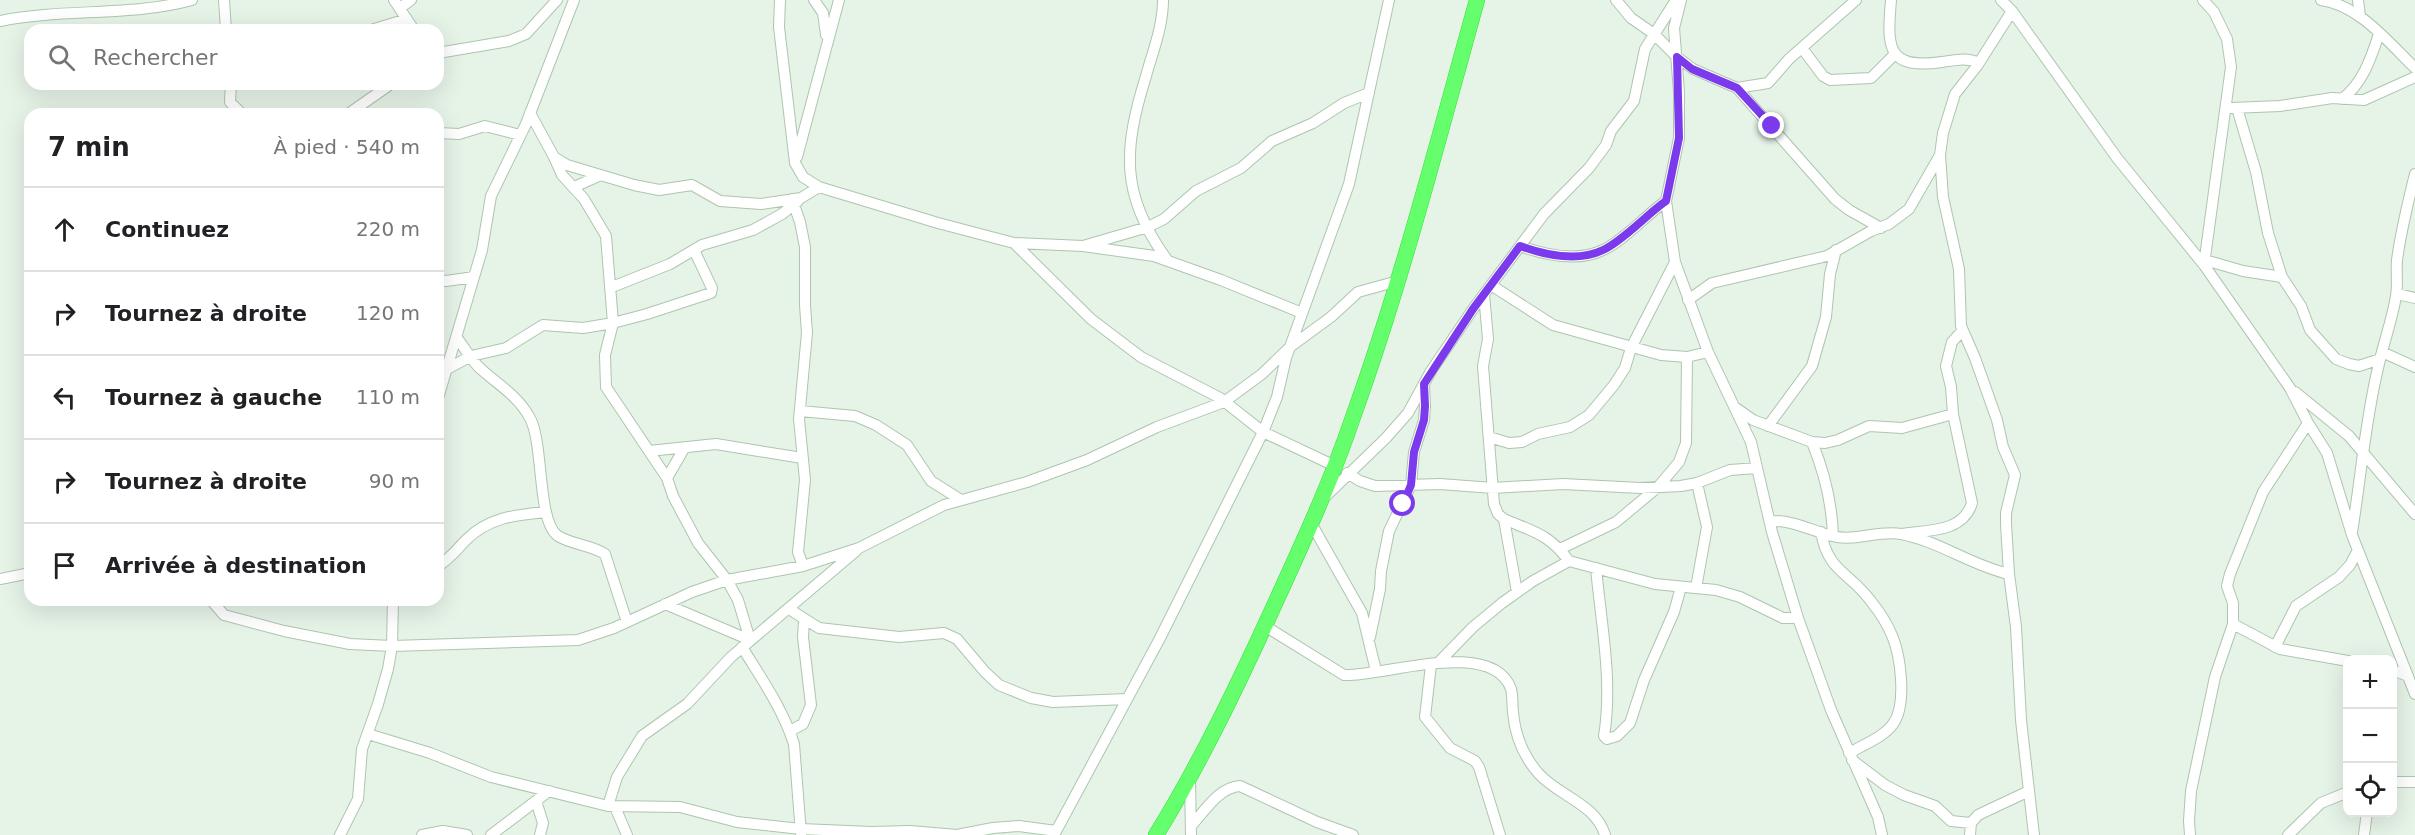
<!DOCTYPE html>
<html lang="fr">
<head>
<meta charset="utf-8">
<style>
	body { margin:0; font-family:"DejaVu Sans",sans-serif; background:#f2f2f2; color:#202124 }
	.controls { position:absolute; right:18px; bottom:18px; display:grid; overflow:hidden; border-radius:12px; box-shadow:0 6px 24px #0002 }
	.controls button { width:54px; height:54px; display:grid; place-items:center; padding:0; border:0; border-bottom:2px solid #e0e0e0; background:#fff; color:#202124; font:30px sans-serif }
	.stop { position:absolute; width:18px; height:18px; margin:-14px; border:4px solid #7c3aed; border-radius:50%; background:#fff }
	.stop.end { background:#7c3aed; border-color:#fff; box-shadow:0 2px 6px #0008 }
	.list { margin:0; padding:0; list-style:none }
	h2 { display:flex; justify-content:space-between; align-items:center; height:78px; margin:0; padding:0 24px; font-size:26px }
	h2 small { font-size:20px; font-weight:400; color:#757577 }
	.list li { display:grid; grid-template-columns:39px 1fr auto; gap:18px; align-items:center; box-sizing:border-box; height:84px; padding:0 24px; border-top:2px solid #e0e0e0 }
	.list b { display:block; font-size:22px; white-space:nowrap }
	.list em { font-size:20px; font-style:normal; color:#757577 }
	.icon { flex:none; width:33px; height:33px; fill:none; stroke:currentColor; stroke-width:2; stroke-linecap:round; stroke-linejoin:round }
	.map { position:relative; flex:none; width:2415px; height:835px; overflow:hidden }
	.search { position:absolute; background:#fff; box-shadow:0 6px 24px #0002; left:24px; top:24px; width:420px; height:66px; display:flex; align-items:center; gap:15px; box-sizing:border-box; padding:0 21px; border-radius:18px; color:#757577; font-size:22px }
	.panel { position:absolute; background:#fff; box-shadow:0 6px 24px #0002; left:24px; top:108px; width:420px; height:498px; border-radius:18px }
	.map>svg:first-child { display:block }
</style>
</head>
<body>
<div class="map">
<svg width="2415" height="835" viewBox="0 0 2415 835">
	<rect width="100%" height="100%" fill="#e6f3e7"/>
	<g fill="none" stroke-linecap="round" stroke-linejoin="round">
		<defs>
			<path id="minor" d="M224,0L226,30
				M394,0L414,30
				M780,0L779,27L795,163L803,177L819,187L938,223L1014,243L1091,319L1141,357L1220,398L1263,432L1335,466
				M814,0L823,13L826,35
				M1163,0C1163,26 1153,51 1146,76C1123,150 1120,196 1168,261
				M1616,0L1631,18L1654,34L1677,57L1693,69L1737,88L1768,83L1789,59L1856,0
				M1681,0L1674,28L1679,92V138L1666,201L1675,262L1708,352L1751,442L1772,532L1798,618L1831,710L1878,817L1882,835
				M1891,0C1887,47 1886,70 1942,62C1956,60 1966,57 1979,63
				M2001,0L2012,11L2117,158L2204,265L2290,388L2308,423L2327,453L2352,535L2415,694
				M2203,0L2214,12L2227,39L2231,67L2204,265
				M2321,0C2359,5 2388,42 2415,68
				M2358,0L2360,16
				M400,8L411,0
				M2012,11L1977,66L1955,94L1943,133L1940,155L1943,197L1959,269L1961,326L1975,358L1997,420L2003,447L2015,475L2006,513V524L2009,574L2016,627L2021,720L2034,835
				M0,21C63,8 130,17 192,0
				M371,30L407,19
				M1802,48L1823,76L1830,80L1871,78L1895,54
				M438,53L509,41L526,34L557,0
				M231,84L230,102L242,114
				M1737,88L1835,199L1849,210L1881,228
				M2342,99C2363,83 2371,58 2379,34
				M2231,108L2280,106L2332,98L2364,100L2415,77
				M2237,108L2256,172L2268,233L2282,277L2301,306L2310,330L2336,359L2349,364L2359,366L2380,359
				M530,113L554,157L567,165L634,185L659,190L692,185L720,201L761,204L801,198L819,187
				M348,114L391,84
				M438,133L459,134L485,126L520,135
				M554,157L562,175L584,199L606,236L613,323L605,355L606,387L667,478L673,496L698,543L727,580L738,600L750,640
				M797,157L839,0
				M574,187L601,175
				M792,199L800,222L805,247V305L807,333L799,419L805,480L798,552L803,566
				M1014,243L1083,246L1154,256L1221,280L1302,313
				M1083,246L1148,227L1164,219L1196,191L1241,168L1272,141L1313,123L1344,103L1369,93
				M1520,246C1545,255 1578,262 1603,250C1623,241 1646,215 1666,201
				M2205,260L2243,271L2282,277
				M438,280L446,281L474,277
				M1491,285L1553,325L1661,355L1687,357L1708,352
				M612,287L670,264L702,245L753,230L782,214L798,201
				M1484,294L1488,339L1483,366L1494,504L1498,514L1504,519C1534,532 1549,534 1569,561
				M2397,294L2415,298
				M1688,300L1712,283L1827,256L1871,231L1889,224L1909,209L1940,155
				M457,338C465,348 472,362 482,370C500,386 518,396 530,418C544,444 537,522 558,536C573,545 591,545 605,554L627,622
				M2382,352L2415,367
				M447,369L471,356L506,348L543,325L583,328L613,323L647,314L711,293L712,288L694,250
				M2295,392L2349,436L2415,514
				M438,398L482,250L491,196L526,124L574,0
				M1736,408L1753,420L1812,442L1825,443L1838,440L1869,426L1902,428L1953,414
				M800,411L855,416L876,425L907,445L931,481L961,500
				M1768,426L1812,366L1826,317L1830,274L1836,250
				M1489,437L1509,443L1522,442L1538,434L1570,427L1589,415L1614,385L1625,368L1631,348L1675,262
				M1812,442C1825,474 1832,502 1833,536
				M649,451L716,444L802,458
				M1347,473L1360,481L1375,486L1440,484L1493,488L1563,484L1640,488L1681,486L1697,483L1730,470L1757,468
				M667,478L685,447
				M1326,496L1386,438L1408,413L1431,371L1473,309L1544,214L1589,168L1606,145L1611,131L1634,101L1645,49L1676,0
				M1504,519L1517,592
				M1770,521C1793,520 1810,530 1832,536C1855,542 1877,530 1901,534C1939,541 1972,566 2009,574
				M1311,523L1362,613L1376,671
				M1821,532C1828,572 1848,571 1870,600C1891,626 1899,646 1901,679C1904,729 1888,732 1849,753
				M2352,532C2361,477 2365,422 2378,368C2383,344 2392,321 2396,296C2398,284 2396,272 2397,260C2401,231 2408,202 2415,174
				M1901,534C1927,530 1963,533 1972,503L1953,414L1951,387L1946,366L1952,342L1962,331
				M1560,549L1616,522L1658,487L1679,462L1686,443L1687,357
				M438,566C450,559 457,549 466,540C489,517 516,515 546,512
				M1596,568C1601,623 1613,681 1604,736L1607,739L1617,736L1630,723L1644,680L1674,612L1681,587
				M0,579L30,573
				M1696,588L1707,527L1697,483
				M211,600L224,615L284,631L350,644L392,646L578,640L614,628L692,592L727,580L803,566L859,548L944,505L1027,482L1087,460L1157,427L1224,402L1262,374L1290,347L1331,317L1358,292L1398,281
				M665,604L750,640
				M789,609L819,628L899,637L944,633L957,639L985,672L999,685L1031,698L1053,702L1127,699
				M2233,624L2280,649L2348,661
				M1265,626L1344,675C1382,677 1492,637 1511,689C1513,696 1512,705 1513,712C1515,736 1523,756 1539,774C1559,796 1596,804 1605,835
				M1370,637L1380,589L1381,571L1389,531L1411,485L1414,452L1424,420L1425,406L1424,384
				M742,647C761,678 783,709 794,744L801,834
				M2275,647L2296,606L2339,577L2350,565L2358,550
				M1438,663L1473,627L1502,603L1533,581L1569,561L1655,584L1716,590L1740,597L1783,618H1798
				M1431,665L1425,717L1450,748L1475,761L1479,767L1500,835
				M2392,670L2408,676
				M790,731L803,724L811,705L803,637L804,620
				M368,734L430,753L491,777L608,806L680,807L737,822L801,829L871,832L910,831L957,835L993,828L1019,826L1056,831
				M1852,760L1885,785L1904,795L1935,806L1951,821L1971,823
				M1190,781L1191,835
				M2392,782H2415
				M536,801L543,823L540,835
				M608,806L617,777L642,736L687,704L731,657L856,551
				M615,807L627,835
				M1191,826C1204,812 1219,787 1240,786L1317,822L1353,835
				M340,835L358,799L362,749L378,704L388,669L392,646L393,600
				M422,835L443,831L467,835
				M491,835L549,791
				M1054,835L1159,640L1263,432L1277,397L1286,358L1349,184L1389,0
				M1970,835L1971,823L1978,815L2029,791
				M2190,835L2189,821L2191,791L2215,677L2233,624V603L2227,586L2230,574L2263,492L2308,423
				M2288,835L2321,803L2348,792
				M2364,835L2367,812"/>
			<path id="highway" d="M1156,835C1203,759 1241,678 1278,597C1305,538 1332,479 1353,417C1402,281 1438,140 1477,0"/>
		</defs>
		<use href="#minor" stroke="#aec5af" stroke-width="12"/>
		<use href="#highway" stroke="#31e234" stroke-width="16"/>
		<use href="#minor" stroke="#fff" stroke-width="10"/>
		<use href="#highway" stroke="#65ff6d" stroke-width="15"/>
	</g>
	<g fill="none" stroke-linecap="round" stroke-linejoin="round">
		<path stroke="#7c3aed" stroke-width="8" d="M1403,504L1411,485L1414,452L1424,420L1425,406L1424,384L1473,309L1520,246C1545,255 1578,262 1603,250C1624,240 1646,215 1666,201L1679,138L1677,57L1692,69L1737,88L1772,126"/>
	</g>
</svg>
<div class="controls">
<button>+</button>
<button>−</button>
<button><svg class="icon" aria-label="locate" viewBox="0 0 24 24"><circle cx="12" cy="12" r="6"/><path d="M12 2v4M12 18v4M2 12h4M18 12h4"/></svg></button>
</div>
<div class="stop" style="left:1403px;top:504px"></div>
<div class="stop end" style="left:1772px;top:126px"></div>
<div class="search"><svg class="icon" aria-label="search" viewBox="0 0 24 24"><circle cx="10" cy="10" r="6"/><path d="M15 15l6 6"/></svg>Rechercher</div>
<section class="panel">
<h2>7 min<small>À pied · 540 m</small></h2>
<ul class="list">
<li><svg class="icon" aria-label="ahead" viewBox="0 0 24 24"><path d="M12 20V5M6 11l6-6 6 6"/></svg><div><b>Continuez</b></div><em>220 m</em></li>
<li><svg class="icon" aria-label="right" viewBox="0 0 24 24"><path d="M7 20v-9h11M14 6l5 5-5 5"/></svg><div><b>Tournez à droite</b></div><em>120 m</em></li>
<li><svg class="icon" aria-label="left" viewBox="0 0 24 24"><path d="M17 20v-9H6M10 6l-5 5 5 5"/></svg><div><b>Tournez à gauche</b></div><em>110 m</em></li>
<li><svg class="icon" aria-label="right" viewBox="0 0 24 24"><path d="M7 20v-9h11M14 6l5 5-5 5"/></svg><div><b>Tournez à droite</b></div><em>90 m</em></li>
<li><svg class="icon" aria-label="arrive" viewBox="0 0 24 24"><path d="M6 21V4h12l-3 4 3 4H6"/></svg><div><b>Arrivée à destination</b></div></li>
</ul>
</section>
</div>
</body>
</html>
